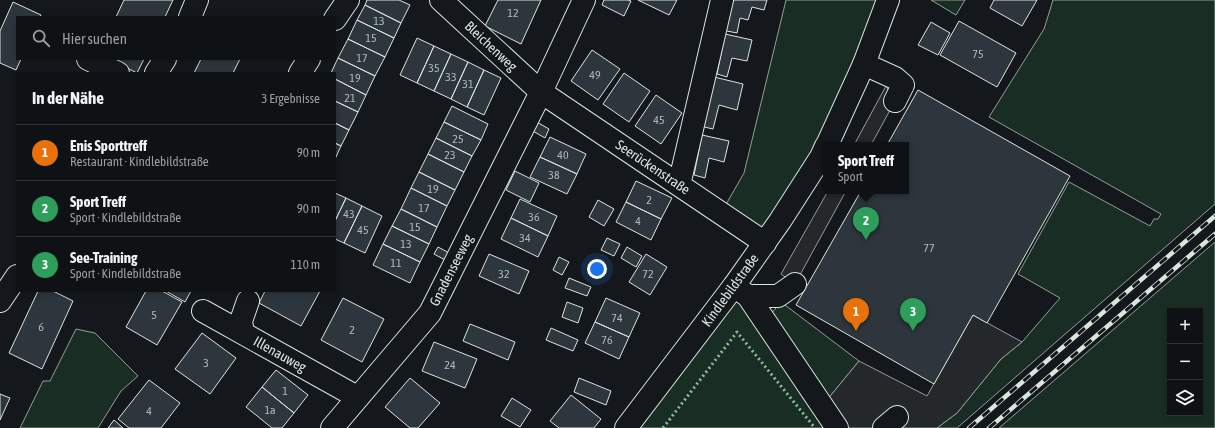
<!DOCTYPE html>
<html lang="de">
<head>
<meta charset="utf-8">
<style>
	body { margin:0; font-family:"Asap Condensed",sans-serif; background:#181b1e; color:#f1f3f6 }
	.controls { position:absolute; right:12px; bottom:12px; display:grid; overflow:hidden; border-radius:0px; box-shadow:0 2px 6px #0003 }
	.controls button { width:36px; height:36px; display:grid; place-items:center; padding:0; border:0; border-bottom:1px solid #2f3234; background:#0f1215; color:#f1f3f6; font:20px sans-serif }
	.you { position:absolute; left:597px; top:269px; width:14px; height:14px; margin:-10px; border:3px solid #fff; border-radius:50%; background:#1a73e8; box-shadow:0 0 0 6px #1a73e833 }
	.badge { display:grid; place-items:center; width:26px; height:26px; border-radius:50%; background:#d93025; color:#fff; font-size:13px; font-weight:700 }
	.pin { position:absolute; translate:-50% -33px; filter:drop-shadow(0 1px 2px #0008) }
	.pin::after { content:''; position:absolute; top:21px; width:14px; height:12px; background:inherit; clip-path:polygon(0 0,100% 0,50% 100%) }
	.popup { position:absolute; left:823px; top:142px; width:86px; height:52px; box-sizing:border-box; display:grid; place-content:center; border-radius:0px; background:#0f1215; filter:drop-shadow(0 1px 3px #0005); font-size:13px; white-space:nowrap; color:#9b9ea0 }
	.popup b { font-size:15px; color:#f1f3f6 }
	.popup::after { content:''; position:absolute; left:50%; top:100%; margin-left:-8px; border:8px solid transparent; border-top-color:#0f1215 }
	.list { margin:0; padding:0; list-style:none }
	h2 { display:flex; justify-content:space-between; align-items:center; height:52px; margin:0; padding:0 16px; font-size:17px }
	h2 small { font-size:13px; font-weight:400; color:#9b9ea0 }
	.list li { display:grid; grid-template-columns:26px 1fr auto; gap:12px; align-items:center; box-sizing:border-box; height:56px; padding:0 16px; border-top:1px solid #2f3234 }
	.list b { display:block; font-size:15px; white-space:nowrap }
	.list p { margin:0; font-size:13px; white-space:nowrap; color:#9b9ea0 }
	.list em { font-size:13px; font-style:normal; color:#9b9ea0 }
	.icon { flex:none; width:22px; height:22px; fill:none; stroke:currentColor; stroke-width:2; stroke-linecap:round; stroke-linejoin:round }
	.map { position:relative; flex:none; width:1215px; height:428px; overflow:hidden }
	.search { position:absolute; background:#0f1215; box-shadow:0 2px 6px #0003; left:16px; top:16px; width:320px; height:44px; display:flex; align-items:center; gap:10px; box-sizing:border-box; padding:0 14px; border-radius:0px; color:#9b9ea0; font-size:15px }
	.panel { position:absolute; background:#0f1215; box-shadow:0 2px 6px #0003; left:16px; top:72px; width:320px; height:220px; border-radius:0px }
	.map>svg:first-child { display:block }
</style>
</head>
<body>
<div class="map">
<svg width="1215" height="428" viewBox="0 0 1215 428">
	<rect width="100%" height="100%" fill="#14181c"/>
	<path fill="#1a2d24" stroke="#939e99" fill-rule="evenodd" d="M786,0H881L864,64L765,243L721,213L744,173Z
		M931,0H965L956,15Z
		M1053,0H1215V204L957,428H937L957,413L1001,359L1022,342L1060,298L1018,274L1069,182L1150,226L1154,219H1158L1161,214L989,117L1044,29Z
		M1215,242V428H999ZM1170,311H1200V413H1170Z
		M734,286L765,321L781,302L859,361L822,406L837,428H625Z
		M76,329L95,333L138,376L121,391L98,428H20L43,381H50Z"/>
	<path fill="#24282b" stroke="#939e99" d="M886,86L895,101L871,145H854Z
		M828,191H846L795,284L781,274Z
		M973,315L1022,342L1001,359L957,413L937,428H837L822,406L859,361L927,396Z"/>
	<path fill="#2c363c" stroke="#d8e6dc" d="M124,0H173L165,17H116Z
		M367,0H399L410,5L401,23L365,5Z
		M498,0H541L521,44L485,26Z
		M604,0H628L631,1L624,16L602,5Z
		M638,0H677L669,15Z
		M729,0H767L764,10L752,7L748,20L740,18L737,33L722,30Z
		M994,0H1037L1022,26L990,8Z
		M13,2L41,15L40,17H17V59H21L16,70L0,63V31Z
		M365,5L401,23L394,38L357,20Z
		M357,20L394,38L385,57L348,39Z
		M959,21L1016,53L997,87L940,55Z
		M931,22L950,33L938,55L918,45Z
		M725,34L752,40L747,61L732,58L727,77L717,74Z
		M417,38L434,46L417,83L400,75Z
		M348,39L385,57L375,76L338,58Z
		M434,46L451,54L434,91L417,83Z
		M592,50L620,69L598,100L571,81Z
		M451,54L468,62L451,99L434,91Z
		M338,58L375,76L366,95L335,79V73H331Z
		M109,59H144L137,73Z
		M201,59H240L233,73H194Z
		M468,62L484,70L467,107L451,99Z
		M484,70L501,78L484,115L467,107Z
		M624,73L650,91L629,122L603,104Z
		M710,76L743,84L737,110L719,105L713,129L700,126Z
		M335,79L366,95L358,112L335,101Z
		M918,90L1070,176L987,323L973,315L934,384L796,305L861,191H906V145H887Z
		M656,95L682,113L661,144L635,126Z
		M335,101L358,112L349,130L335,123Z
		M452,106L488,124L481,140L444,122Z
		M535,121L549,129L545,138L531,130Z
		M444,122L481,140L472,156L436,138Z
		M335,123L349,130L341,146L335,143Z
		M702,135L729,141L724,162L709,158L705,178L694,175Z
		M550,137L586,154L577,174L540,157Z
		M436,138L472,156L464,172L428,154Z
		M335,143L341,146L335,159Z
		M428,154L464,172L455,190L419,172Z
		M540,157L577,174L567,194L530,177Z
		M515,171L539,183L530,202L506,190Z
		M419,172L455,190L447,206L411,188Z
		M636,181L672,198L661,219L626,202Z
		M411,188L447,206L437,227L401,209Z
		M335,193L346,198L335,221Z
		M346,198L362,206L344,243L335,239V221Z
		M520,199L557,216L548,236L511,218Z
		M598,200L614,209L604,226L589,217Z
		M626,202L661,219L651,240L616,222Z
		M362,206L382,216L365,253L344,243Z
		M401,209L437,227L429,244L392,226Z
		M511,218L548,236L538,257L501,239Z
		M392,226L429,244L420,262L383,244Z
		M607,238L620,244L614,256L601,250Z
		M383,244L420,262L410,283L373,265Z
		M438,247L451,254L447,261L434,254Z
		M627,247L642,256L636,267L621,258Z
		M489,254L529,271L519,294L479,276Z
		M646,254L667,267L650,295L629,282Z
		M559,257L569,262L562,275L553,270Z
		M569,278L591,287L587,296L565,288Z
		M38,291H53L73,301L42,369L9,353Z
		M146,291H162L182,302L157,345L126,327Z
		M166,291H191L185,302Z
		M265,291H320L301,326L259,303Z
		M343,298L384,319L362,362L321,340Z
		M606,298L640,313L629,337L595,322Z
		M567,302L583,308L578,323L562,317Z
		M595,322L629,337L619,359L585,343Z
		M470,324L515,342L508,360L463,341Z
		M551,328L578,340L573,351L546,340Z
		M202,333L236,358L210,394L175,369Z
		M434,342L477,359L465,388L422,371Z
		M276,370L308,395L294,413L262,387Z
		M410,378L440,403L418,428H410L385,407Z
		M579,378L611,391L606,405L574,392Z
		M149,380L180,403L161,428H129L118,419Z
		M262,387L294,413L282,428H272L246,407Z
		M0,394L10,398L0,420Z
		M571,395L601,419L594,428H559L550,421Z
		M512,398L531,410L520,427L501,416Z
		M114,420L123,428H108Z"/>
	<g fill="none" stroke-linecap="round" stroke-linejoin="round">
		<defs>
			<path id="minor" d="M441,0L541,92L765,243
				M190,17L197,0
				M335,19L348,0
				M88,59L118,73
				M864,64L895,78L903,85L895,101
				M156,73L165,59
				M300,73L309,59
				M679,185L722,0
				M734,286L748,296L837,428
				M748,296H778L795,284
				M0,301L17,276
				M203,311L357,397
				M243,333L241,321L248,301
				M332,428L430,313L541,92L584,0
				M884,428L897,417"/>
			<path id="major" d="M827,145L864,64L888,0
				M626,428L734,286L780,221L821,157L826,146"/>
		</defs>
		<use href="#minor" stroke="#d8e6dc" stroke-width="24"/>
		<use href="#major" stroke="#d8e6dc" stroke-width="24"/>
		<use href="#minor" stroke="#14181c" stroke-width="22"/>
		<use href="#major" stroke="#14181c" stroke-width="22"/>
		<defs>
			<path id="rail" d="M969,428L1215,216
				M989,428L1215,234"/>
		</defs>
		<use href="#rail" stroke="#d8e6dc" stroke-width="4.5"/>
		<use href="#rail" stroke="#14181c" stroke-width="3" stroke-dasharray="9" stroke-linecap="butt"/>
		<path stroke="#8ac095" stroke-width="3" stroke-dasharray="2 3" stroke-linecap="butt" d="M663,428L737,332L815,428"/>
	</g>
	<g text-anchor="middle" stroke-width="3" stroke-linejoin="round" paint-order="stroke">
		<g font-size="12" fill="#adbab4">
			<text x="513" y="17">12</text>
			<text x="379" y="25">13</text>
			<text x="371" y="42">15</text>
			<text x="978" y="58">75</text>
			<text x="362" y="62">17</text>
			<text x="434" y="72">35</text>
			<text x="595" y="79">49</text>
			<text x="451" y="81">33</text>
			<text x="355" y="82">19</text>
			<text x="468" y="88">31</text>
			<text x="350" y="102">21</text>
			<text x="659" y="124">45</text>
			<text x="458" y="143">25</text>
			<text x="450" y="159">23</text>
			<text x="563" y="159">40</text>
			<text x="554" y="179">38</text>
			<text x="433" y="193">19</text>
			<text x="649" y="204">2</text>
			<text x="424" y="212">17</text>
			<text x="349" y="218">43</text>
			<text x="534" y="221">36</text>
			<text x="638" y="225">4</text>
			<text x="415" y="231">15</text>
			<text x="363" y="234">45</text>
			<text x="525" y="242">34</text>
			<text x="406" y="248">13</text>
			<text x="929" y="252">77</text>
			<text x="396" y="267">11</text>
			<text x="504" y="278">32</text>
			<text x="648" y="278">72</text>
			<text x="154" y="319">5</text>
			<text x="617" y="322">74</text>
			<text x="41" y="331">6</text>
			<text x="352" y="334">2</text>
			<text x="607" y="344">76</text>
			<text x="206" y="367">3</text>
			<text x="450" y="369">24</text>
			<text x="285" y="395">1</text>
			<text x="270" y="414">1a</text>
			<text x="149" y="415">4</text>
		</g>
		<g font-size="14" fill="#d8e6dc" stroke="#14181c">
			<text transform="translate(491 46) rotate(43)" y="5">Bleichenweg</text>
			<text transform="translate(653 167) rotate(34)" y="5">Seerückenstraße</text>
			<text transform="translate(451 270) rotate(-63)" y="5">Gnadenseeweg</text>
			<text transform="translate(730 290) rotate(-54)" y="5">Kindlebildstraße</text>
			<text transform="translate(280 354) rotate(29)" y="5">Illenauweg</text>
		</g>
	</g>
</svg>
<div class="controls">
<button>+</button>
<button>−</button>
<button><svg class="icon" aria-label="layers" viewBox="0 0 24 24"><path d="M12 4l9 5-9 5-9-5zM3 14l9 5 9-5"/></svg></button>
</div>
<div class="you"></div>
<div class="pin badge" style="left:856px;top:331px;background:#e8710a">1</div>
<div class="pin badge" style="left:866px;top:240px;background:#2e9e5b">2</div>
<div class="popup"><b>Sport Treff</b>Sport</div>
<div class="pin badge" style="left:913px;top:331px;background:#2e9e5b">3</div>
<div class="search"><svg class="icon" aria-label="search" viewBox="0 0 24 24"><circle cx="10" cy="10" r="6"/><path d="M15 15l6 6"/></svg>Hier suchen</div>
<section class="panel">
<h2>In der Nähe<small>3 Ergebnisse</small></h2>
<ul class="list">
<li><span class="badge" style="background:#e8710a">1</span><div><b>Enis Sporttreff</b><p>Restaurant · Kindlebildstraße</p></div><em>90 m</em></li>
<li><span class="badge" style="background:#2e9e5b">2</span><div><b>Sport Treff</b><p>Sport · Kindlebildstraße</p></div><em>90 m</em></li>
<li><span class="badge" style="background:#2e9e5b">3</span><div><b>See-Training</b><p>Sport · Kindlebildstraße</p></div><em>110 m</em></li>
</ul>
</section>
</div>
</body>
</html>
